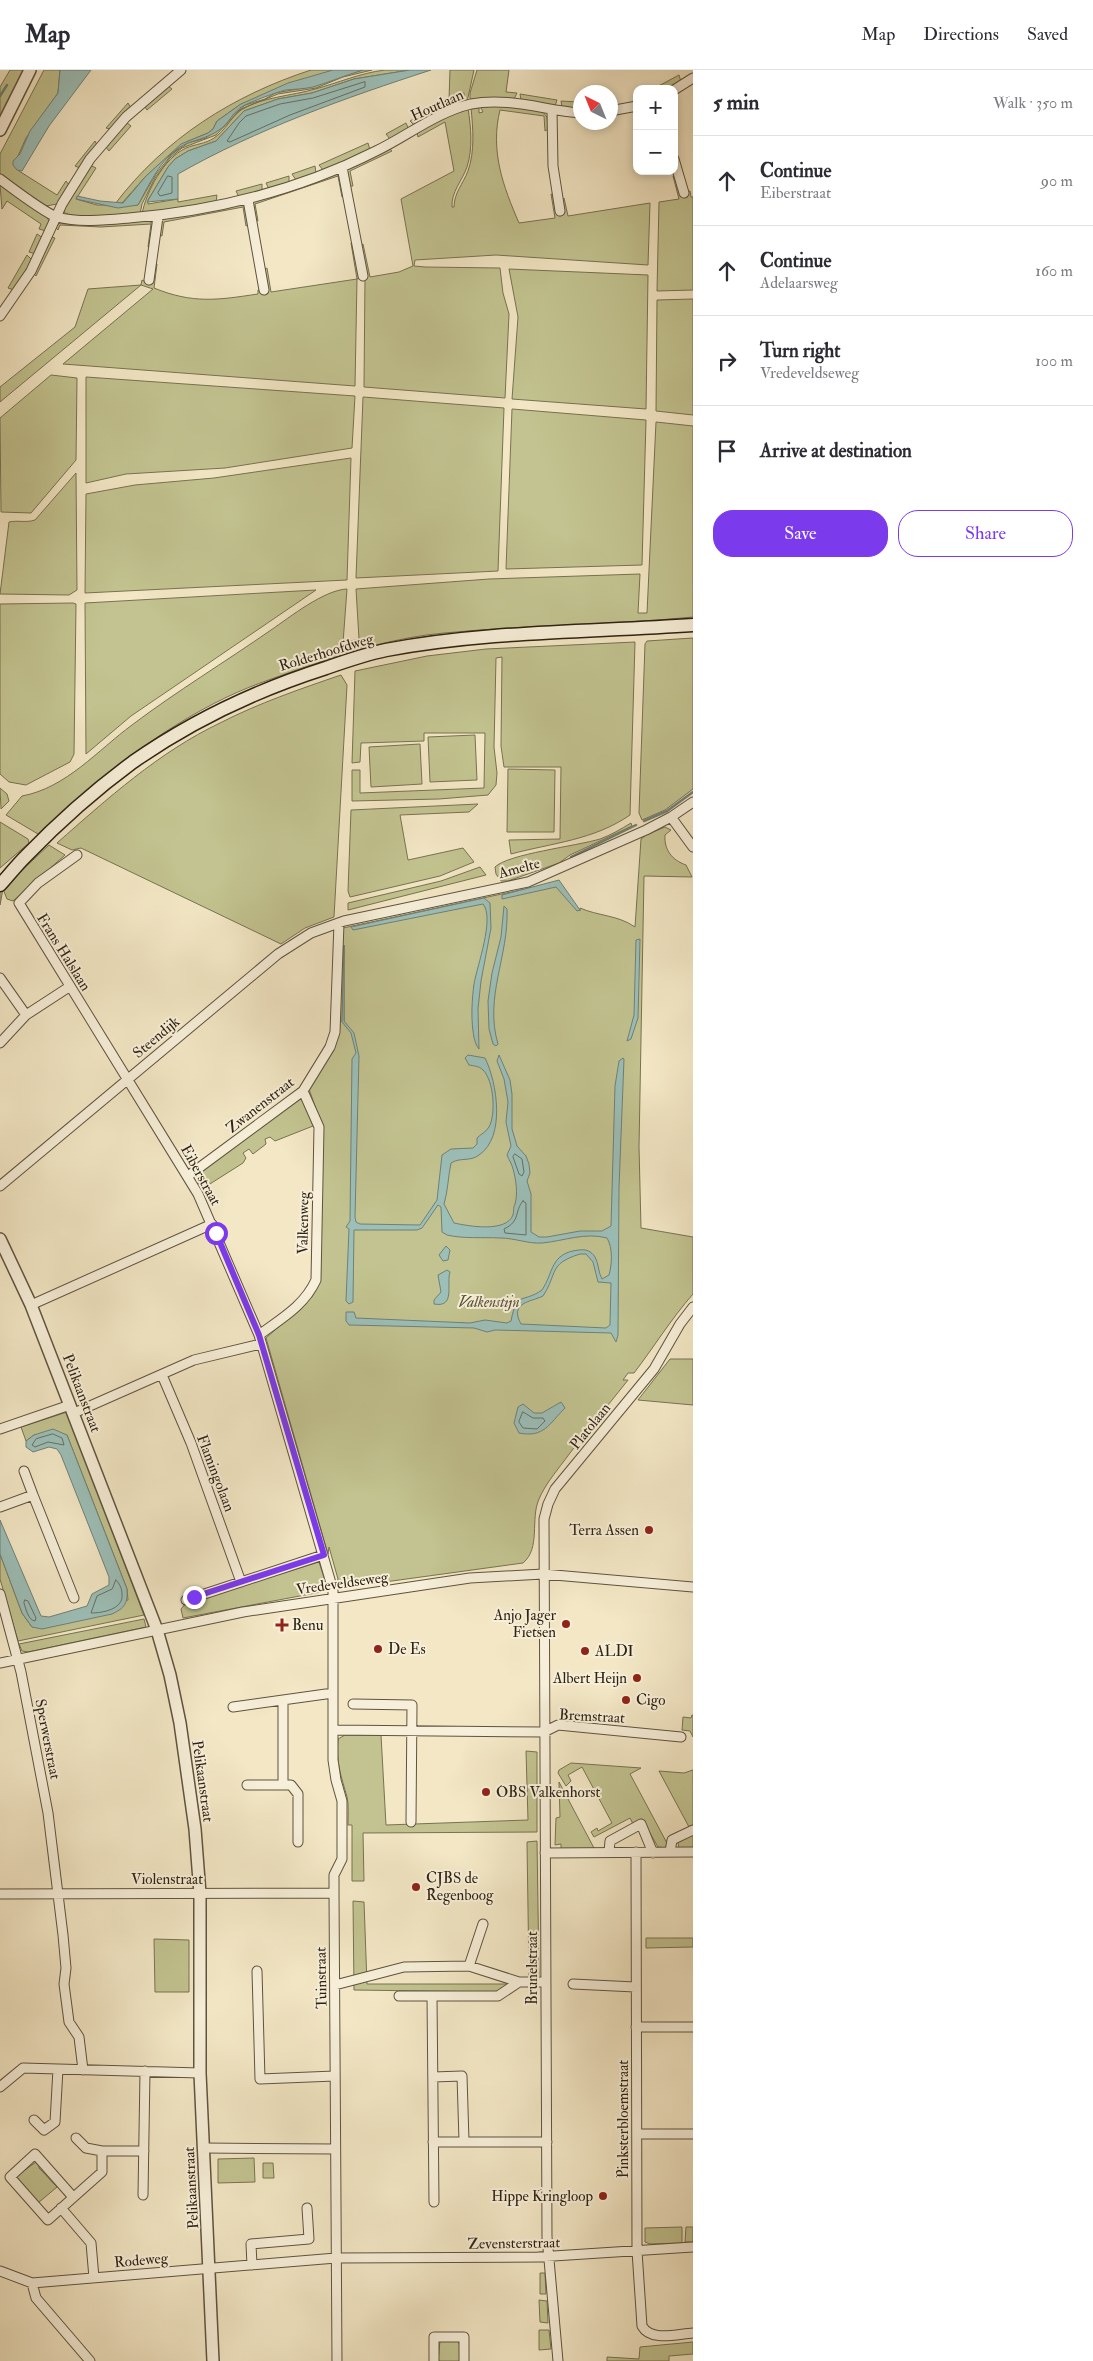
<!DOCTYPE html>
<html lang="en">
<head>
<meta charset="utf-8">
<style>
	body { margin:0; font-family:"IM FELL Double Pica",serif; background:#f7f7f7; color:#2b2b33 }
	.controls { position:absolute; right:15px; top:15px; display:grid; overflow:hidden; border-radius:10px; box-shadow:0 2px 8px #0003 }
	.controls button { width:45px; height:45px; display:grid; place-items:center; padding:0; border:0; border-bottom:1px solid #e1e1e2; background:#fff; color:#2b2b33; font:25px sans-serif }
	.compass { position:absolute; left:573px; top:15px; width:45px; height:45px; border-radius:50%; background:#fff; box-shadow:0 2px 8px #0003; rotate:317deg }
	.stop { position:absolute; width:15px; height:15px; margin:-11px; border:4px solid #7c3aed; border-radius:50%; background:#fff }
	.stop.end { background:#7c3aed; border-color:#fff; box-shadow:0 1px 5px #0008 }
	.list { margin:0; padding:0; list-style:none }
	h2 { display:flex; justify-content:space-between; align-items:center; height:65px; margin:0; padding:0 20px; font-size:21px }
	h2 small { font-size:16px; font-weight:400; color:#7c7c81 }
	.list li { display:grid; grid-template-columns:32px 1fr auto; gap:15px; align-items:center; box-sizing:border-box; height:90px; padding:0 20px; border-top:1px solid #e1e1e2 }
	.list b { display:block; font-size:19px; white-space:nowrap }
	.list p { margin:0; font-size:16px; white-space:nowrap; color:#7c7c81 }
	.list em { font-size:16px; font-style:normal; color:#7c7c81 }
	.actions { display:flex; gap:10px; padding:15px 20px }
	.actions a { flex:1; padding:11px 0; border:1px solid #7c3aed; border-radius:20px; text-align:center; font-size:18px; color:#7c3aed }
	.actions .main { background:#7c3aed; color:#fff }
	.icon { flex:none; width:28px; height:28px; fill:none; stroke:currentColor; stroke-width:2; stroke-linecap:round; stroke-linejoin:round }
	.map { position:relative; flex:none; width:693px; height:2291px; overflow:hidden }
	header { display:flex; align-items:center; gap:30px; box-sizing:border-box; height:70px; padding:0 25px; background:#fff; border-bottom:1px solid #e1e1e2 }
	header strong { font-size:24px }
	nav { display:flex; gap:28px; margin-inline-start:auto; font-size:18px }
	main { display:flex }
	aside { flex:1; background:#fff }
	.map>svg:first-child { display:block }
</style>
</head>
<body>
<header>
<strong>Map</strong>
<nav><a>Map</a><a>Directions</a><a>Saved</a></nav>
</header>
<main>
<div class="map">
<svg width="693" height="2291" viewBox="0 0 693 2291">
	<rect width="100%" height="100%" fill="#f3e7c5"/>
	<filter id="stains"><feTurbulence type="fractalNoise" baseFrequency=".004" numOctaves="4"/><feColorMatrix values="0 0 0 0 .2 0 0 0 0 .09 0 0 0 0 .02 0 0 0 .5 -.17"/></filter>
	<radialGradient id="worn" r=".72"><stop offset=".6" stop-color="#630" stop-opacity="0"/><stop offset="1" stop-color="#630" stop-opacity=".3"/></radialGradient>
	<path fill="#c2c390" stroke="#787251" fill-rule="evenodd" d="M10,0H24L0,50V17Z
		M44,0H60L58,23L26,68L18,86L19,101L57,125L66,111L69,115L57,134L46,136L0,105V84Z
		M311,0H333L241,34L217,51L213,59L208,63L186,72L146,106L122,133L115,134C165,68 234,25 311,0Z
		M363,0H372L343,7L316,18L278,24L241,39L216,65L182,78L170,88L155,108L142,134L140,144C125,145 75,151 64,142L68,129L90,95L96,98L76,129L97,135H138L156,104L172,84L188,73L206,68L245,35L265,29L275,23L315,16L339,6Z
		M385,0H410L354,9L312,23L278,29L244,41L216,71L188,81L175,89L168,97L148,130V134L178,129V132L217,125L216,132L142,144C146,122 164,88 186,78C195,74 205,74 214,68C225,61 231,47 241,40C261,27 292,26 315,19C338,13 360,3 385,0Z
		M450,0H474L467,32L464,33V23H462L461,33L435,44L431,39L449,30Z
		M477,0H509L506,22L517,23L514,29L470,31V23Z
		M679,5L681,12L669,19H653Z
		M167,15L172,19L147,40L144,35Z
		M520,24L557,30L555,36L521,30Z
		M561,31L578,32L576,38L562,37Z
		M128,33L131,38L110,59L106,58Z
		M499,35L542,41L547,47L548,59L545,61L544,46L500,40C490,81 503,116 519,153L555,148L551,124L555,125L559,146L563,145L561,130L564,128L568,146L650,133L648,195L496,185L415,190L414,196L425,197L500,198L503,223L509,244L505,328L364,317L365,208L360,176L363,174L370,207L399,202L413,196L401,129L454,101L445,52L418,67L417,62L447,45L468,38C471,58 473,78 467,97C462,111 451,122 452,137H454C454,123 463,114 468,101C475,81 473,58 471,38L479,36V43L483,42L480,36Z
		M427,41L429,48L415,56L410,51Z
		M126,52L131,56L109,81L105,76Z
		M406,53L409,60L390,69L386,64Z
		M95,71L97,75L80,98L75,96Z
		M368,73L370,80L323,100L319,95Z
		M389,78L392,81L350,101L353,116H349L347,99Z
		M315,96L316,103L296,110L292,104Z
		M337,103L345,125L342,127L338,106L255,134L258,151L254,150L252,133L254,131Z
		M289,106V112L269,119L266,113Z
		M673,106L677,107L682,127L687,126L686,123L690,121L691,127H693V220L657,221L659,132L679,129Z
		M262,114V121L239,127L236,121Z
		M0,115L47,146L49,152L46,161L39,159L41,154L7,131L2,139Z
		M241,134L246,138L249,154L246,156L243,137L164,152L162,166L158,165L161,150L164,148Z
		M148,151L153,153L152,176L148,177L151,154L101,157L60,155L58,160L55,157L61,152L114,153Z
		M37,164L43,168L36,184L29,182Z
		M51,167L55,168L36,206L33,203Z
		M351,173L354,174L361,208L357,209L355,316L63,294L153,219L141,215L0,332V317L75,257L88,219L141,215L142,210L146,212L153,195L157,194L154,218C193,234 218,230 258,224V220H262L263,200L267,198L271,222L357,209Z
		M27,185L32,190L14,220L8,218Z
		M509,199L648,205L646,339L512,329L518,247Z
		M693,229V345L656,341L657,230Z
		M51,305L77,308L76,390L31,443L1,442L0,348Z
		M86,307L355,326L352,378L225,398L126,404L86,413Z
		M363,327L504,338L498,501L356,508Z
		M512,339L646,350L642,495L506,499Z
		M656,352L693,356V547C610,555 527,555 444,563C399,567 354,580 312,595C283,605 254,614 227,627C156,661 96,711 38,764L6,745L22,726C66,718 98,680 132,655C177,621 225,592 271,560C290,547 324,520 347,519L343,573L359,569L356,519L489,509L640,504L638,543H647Z
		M351,388L347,510L85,523L86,424L135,415L214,408Z
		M76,403L77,520L69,525L0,524L9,452C18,450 26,453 35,450Z
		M316,520L131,646L86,684L85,533Z
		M73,533L76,534L74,684L70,692L26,715L9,712L0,704V534Z
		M693,568V719L665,740L642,750L639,743L645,574L647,571Z
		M635,572L630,745C594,770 552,773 511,784L509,770L560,769L561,697H504L501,676L502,587L496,588L494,677L497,703L496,715L488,725L439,729L352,731V700H360V723L484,718L485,663H424V671L361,673L360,692L352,693L355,601L427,586L486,579Z
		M341,605L347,615L334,847L305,858L281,874L81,778L72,780L57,773C107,729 159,682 220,653C259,633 300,619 341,605Z
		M475,665L477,710L430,712L428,667Z
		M420,674L422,714L371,717L369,677Z
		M508,699L555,700L554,762H507Z
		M0,718L7,724L9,731L1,739Z
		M478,734L469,742L400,745L408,790L463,778L474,792L440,806L350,827L348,821L351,740Z
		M0,752L28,769L29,773L0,798Z
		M631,753L632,756L570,785L559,793L508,811H501L496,804L495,797C508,784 577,776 600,769C611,765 621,759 631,753Z
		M665,757L671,760L665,765C664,780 672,790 686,795L692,807L644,806L639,1077L641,1158L693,1167V1224C671,1249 654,1277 634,1303H628L623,1310H628C607,1337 584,1363 564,1391C555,1403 545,1415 539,1429C530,1449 541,1478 523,1493L341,1518L337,1512L338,1509L329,1477L328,1484L266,1268L312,1227L320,1211L322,1056L309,1019L328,989L337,969L343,858L553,813L580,841V838C598,846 618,845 635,857L641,769L646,765ZM344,875V951L342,952Z
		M49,775L65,785L13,831L7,829L3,819L0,835V818H3Z
		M480,797L486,805L348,840V833L441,811Z
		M299,1029L304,1030L313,1056L275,1071L270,1067L265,1069L266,1074L253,1084L249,1079L243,1083L246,1088L243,1093L202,1119L196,1110L199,1103Z
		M670,1289H693V1335L638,1330Z
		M67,1342L144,1545L18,1571L0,1509V1484L22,1543L32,1557L128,1530L127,1519L67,1365H34L26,1371L21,1357Z
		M319,1492L326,1514L321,1522L183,1548L181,1539L186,1533Z
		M144,1549L146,1557L28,1582L22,1581L19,1574Z
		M692,1645H693V1667L690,1661L682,1660L683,1647L691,1648Z
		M345,1665H381L386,1755L528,1750L526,1681L537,1682V1762L363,1763L364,1811H352V1755H348C348,1746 349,1735 347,1727C341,1705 336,1694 338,1669Z
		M571,1693L641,1698L630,1704L668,1775L667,1778L658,1777L642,1749L633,1754L630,1748L594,1767L591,1762L597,1758L598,1761L612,1753L582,1697L568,1705L571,1711L566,1716L558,1703L559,1700Z
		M693,1700V1755L689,1757L659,1701L684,1703Z
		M559,1712L594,1778L593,1779H561V1774L555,1775L556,1748L560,1747Z
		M693,1764V1779H679L678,1772Z
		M537,1771L539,1906H529L527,1772Z
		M353,1831L364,1832L367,1914H510L499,1922L354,1920Z
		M646,1868H693V1877L646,1878Z
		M154,1869L189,1870V1922H155Z
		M254,2088L255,2112L218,2113V2089Z
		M36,2092L39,2093V2098L57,2117L38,2133L16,2110L18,2105Z
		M263,2093H273L274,2108H263Z
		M682,2157V2173L650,2174L645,2172V2158Z
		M686,2157H693V2172H685Z
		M540,2203H545L546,2224H540Z
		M539,2230L547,2231L548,2253L540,2252Z
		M539,2260H549L551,2279L539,2280Z
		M457,2270L461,2277V2291H438L440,2271Z
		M693,2272V2284L669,2286V2291H607V2287L639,2289L640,2277Z"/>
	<path fill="#9cbfb8" stroke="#708076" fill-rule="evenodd" d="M60,0H91L49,56L22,101L17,100L13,95V91L20,84L30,61L58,23Z
		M333,0H363C346,5 330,12 313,17C304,19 295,19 286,20C280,21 250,32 243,36C233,41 229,54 219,60C209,67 199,69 188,73C163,83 150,113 138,135L118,138L76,129L77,126L100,131L123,133L146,106L181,74L208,63L213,59L217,51L241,34L288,13Z
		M410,0H431C345,28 257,59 178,104V129L147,132L168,97L175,89L188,81L216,71L244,41L278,29L312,23L354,9Z
		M559,810L580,840L577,841L556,817L502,829V825Z
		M484,828L490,833L491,858L481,911L478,939L479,979C475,974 474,968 473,961C471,946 472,929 474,914C477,896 495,848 483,834L353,860L351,857Z
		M504,836L507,839C509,886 484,927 498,974L496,976L493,974L489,959L488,931L492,903L501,867Z
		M640,869L638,948L631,969L627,971L634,945L636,870Z
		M344,875V951L354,963L359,986L355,1147L356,1152L360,1154L420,1155L437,1130L442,1085L451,1079L473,1078L477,1074V1068C481,1064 486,1062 489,1057C496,1044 494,1011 483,1000C479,996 474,996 469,995L465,988L468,985L485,988C497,1012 506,1067 479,1085C470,1092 460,1087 451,1093C448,1107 448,1121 444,1134L454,1153C468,1156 506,1163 513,1145C514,1142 513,1137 515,1134C518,1124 516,1109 513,1099C512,1094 509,1090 507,1085L511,1076L506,1052L508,1032L504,1009L497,991L499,985L510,1010L512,1024V1059L517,1076L526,1086L529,1094L530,1103L527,1111L531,1124V1162L539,1167H547L580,1161H602L611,1156L615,1016L619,991L623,988L624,989L619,1117L618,1265L616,1272L611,1263L495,1260L487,1262L474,1258L349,1255L346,1251V1242H354L356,1248L470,1253L485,1250L507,1253L511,1251C517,1220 522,1234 542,1220C554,1202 550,1183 579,1180C586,1179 591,1181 595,1187C599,1194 598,1202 602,1209L609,1205C612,1194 613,1178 607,1168C585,1162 564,1171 542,1173C528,1174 515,1168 500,1168C483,1167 464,1169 447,1165L442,1162L441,1137L438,1135L422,1158L417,1160H354L353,1232L349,1234L346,1231L349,1159L346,1157L350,1151L352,989L356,983L351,963L342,952ZM580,1184H586L593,1192L598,1212L611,1213L610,1255L606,1258L521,1254C509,1232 531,1232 543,1226C558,1203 548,1194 580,1184Z
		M446,1176L450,1180L448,1190L443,1191L439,1185Z
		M447,1200L450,1202C446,1214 456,1238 434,1234V1230L441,1222L438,1205Z
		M561,1332L565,1338C549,1354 544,1368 519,1363L514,1353L518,1337L523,1334L534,1343H542Z
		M53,1359L67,1365L127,1519C128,1533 125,1538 112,1544L42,1559L32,1557L22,1543L0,1484V1450L41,1546L49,1547L87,1536L92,1524L109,1515V1507L61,1385L57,1379L49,1377L33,1382L26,1377V1371L34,1365Z"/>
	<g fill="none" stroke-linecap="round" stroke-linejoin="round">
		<path stroke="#657065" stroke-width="1" d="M365,12V17L290,45L230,72L227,71L239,53L246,46L280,34L313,28Z
			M168,106L172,107V123L160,126L158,123Z
			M515,1084L522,1089L524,1102L522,1106L519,1104L513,1087Z
			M523,1131L526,1133V1165L505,1163L504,1159C521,1151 514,1141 523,1131Z
			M523,1342L533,1348H543L545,1351L537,1359L523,1358L519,1352Z
			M53,1364L62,1368L64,1375L48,1372L35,1377L32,1375L36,1369Z
			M116,1510C120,1514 122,1519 122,1524C124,1539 103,1543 91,1543L97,1526L112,1519Z
			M25,1530L28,1531L36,1548L35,1551C28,1550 26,1539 24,1533Z"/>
		<path stroke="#708076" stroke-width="2.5" d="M0,26L7,15
			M644,751L667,741L693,722
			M571,787L636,755"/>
		<defs>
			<path id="minor" d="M674,20L693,8
				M552,40L553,96L560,141
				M610,41L637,36
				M674,89L684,123
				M342,97L363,206
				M0,109C12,118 45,143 57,147C79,153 107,150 129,148C215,141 299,120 376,81C407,66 437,42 471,34C508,27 544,40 580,43
				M248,130L264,220
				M149,210L158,147
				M0,246L31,201L62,134L90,89L126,47L181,0
				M671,747L693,777
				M77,785L38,813L19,833L198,1124L259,1265L333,1520V1690L336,1710L342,1731V1789L334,1805V1823L337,2291
				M0,908L26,945
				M0,973L26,945L69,917
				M188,1106L303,1021L330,977L335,962L339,853
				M0,1116L278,884L311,863L344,851L528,812L646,760L671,747L693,732
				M31,1235L212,1154
				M259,1265C282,1248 304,1236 316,1210L319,1057L303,1021
				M162,1305L191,1373L241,1512
				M74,1343L194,1290L261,1274
				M0,1359L70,1335
				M24,1401L33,1425
				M0,1437L33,1425L74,1528
				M0,1524L21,1602L48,1743L63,1865L66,1898L64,1914L69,1952L79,1967L83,2000
				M186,1530L323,1485
				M0,1593L243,1542L470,1508L543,1504L693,1517
				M353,1634L412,1635L411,1752
				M233,1637L333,1623
				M334,1660L544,1662L558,1655L681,1667
				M247,1715H291L298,1724V1772
				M283,1715V1630
				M609,1782L610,1771L641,1754L653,1783
				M636,1782L637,2181L642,2256C651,2272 677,2264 693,2263
				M670,1782L672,1770L693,1760
				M545,1783L693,1782
				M0,1824L334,1823
				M469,1896L483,1854
				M257,1901L260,2009L335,2006
				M573,1914L635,1917
				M335,1915L404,1897L469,1896L519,1912H545
				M399,1926H498L519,1912
				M432,1926L434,2132
				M636,1957H693
				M433,2007L462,2006L464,2071
				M0,2017L23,1998L200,2003
				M34,2050L44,2060L55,2052L58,1999
				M637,2064H693
				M76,2068L86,2078L102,2081H144
				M433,2072H547
				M204,2078L335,2079
				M143,2125L145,2001
				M73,2127L35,2084L10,2107L48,2150L102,2102V2081
				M61,2138L91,2173L94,2208
				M252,2195L251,2174L309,2169L307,2138
				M0,2201L32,2213L336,2188L538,2187L693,2177
				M32,2213L36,2228L90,2291
				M434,2291V2267H464V2291
				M558,2291L547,2167L544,1449L548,1434L555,1419L654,1299L680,1254L693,1237"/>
			<path id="tertiary" d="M0,60L30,0
				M0,1169L31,1235L157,1560L170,1605L180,1653L195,1759L200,1824V2003L213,2291"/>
			<path id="secondary" d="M0,815C9,805 17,795 26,786C59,752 95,720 133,692C193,650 257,620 326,598C346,591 366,584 386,580C486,561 591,562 693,555"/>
		</defs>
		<use href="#minor" stroke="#5f533f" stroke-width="11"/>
		<use href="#tertiary" stroke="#5f533f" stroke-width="14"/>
		<use href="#secondary" stroke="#2e2212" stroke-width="15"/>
		<use href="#minor" stroke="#f7efd9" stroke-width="9"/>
		<use href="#tertiary" stroke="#f7efd9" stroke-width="11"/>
		<use href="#secondary" stroke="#f7efd9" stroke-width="12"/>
	</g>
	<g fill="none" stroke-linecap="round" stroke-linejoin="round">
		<path stroke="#7c3aed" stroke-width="6" d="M194,1527L324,1485L259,1265L216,1163"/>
	</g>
	<g fill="#8f2418" stroke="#f7efd9" stroke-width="2">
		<circle cx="649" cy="1460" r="5"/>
		<circle cx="566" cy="1554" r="5"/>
		<path d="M279.5 1547.5h5v5h5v5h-5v5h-5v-5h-5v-5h5z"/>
		<circle cx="378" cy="1579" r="5"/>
		<circle cx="585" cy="1581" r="5"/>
		<circle cx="637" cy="1608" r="5"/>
		<circle cx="626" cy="1630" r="5"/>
		<circle cx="486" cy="1722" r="5"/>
		<circle cx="416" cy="1817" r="5"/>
		<circle cx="603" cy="2126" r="5"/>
	</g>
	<g text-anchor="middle" stroke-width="4" stroke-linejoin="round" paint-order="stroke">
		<g font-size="15" fill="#2e2212" stroke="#f7efd9">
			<text transform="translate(437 35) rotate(-24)" y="5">Houtlaan</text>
			<text transform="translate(326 582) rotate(-17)" y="5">Rolderhoofdweg</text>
			<text transform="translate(519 798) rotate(-15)" y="5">Amelte</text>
			<text transform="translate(64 882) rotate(58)" y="5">Frans Halslaan</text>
			<text transform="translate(156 967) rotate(-40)" y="5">Steendijk</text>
			<text transform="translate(260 1035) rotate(-38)" y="5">Zwanenstraat</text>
			<text transform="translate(201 1105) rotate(61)" y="5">Eiberstraat</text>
			<text transform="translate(303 1153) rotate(-89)" y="5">Valkenweg</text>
			<text transform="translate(82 1323) rotate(69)" y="5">Pelikaanstraat</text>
			<text transform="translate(590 1356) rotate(-51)" y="5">Platolaan</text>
			<text transform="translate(216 1403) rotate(69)" y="5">Flamingolaan</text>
			<text transform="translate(342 1513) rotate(-8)" y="5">Vredeveldseweg</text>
			<text transform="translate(592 1646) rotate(3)" y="5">Bremstraat</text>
			<text transform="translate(48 1669) rotate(79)" y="5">Sperwerstraat</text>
			<text transform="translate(203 1711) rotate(82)" y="5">Pelikaanstraat</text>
			<text x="167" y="1814">Violenstraat</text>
			<text transform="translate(532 1898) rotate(-90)" y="5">Brunelstraat</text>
			<text transform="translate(321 1908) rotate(-91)" y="5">Tuinstraat</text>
			<text transform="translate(623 2049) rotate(-90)" y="5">Pinksterbloemstraat</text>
			<text transform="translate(191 2118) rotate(-93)" y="5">Pelikaanstraat</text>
			<text transform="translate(514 2173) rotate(-1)" y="5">Zevensterstraat</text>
			<text transform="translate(141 2190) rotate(-5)" y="5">Rodeweg</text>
		</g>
		<g font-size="15" font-style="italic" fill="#5a5238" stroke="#f7efd9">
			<text x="489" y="1237">Valkenstijn</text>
		</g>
		<g font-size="15" fill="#2e2212" stroke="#f7efd9" text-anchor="start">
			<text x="639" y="1465" text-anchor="end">Terra Assen</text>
			<text x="556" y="1550" text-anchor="end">Anjo Jager<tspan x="556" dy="17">Fietsen</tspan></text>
			<text x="292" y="1560">Benu</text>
			<text x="388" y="1584">De Es</text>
			<text x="595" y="1586">ALDI</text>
			<text x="627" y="1613" text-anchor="end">Albert Heijn</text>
			<text x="636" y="1635">Cigo</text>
			<text x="496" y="1727">OBS Valkenhorst</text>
			<text x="426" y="1813">CJBS de<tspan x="426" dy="17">Regenboog</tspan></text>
			<text x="593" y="2131" text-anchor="end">Hippe Kringloop</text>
		</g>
	</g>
	<rect width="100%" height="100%" filter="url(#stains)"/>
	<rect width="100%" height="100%" fill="url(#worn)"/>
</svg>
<div class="controls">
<button>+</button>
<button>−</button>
</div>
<svg class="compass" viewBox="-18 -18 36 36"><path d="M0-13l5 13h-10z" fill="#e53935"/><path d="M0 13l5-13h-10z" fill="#7c7c81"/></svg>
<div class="stop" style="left:216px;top:1163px"></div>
<div class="stop end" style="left:194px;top:1527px"></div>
</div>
<aside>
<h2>5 min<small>Walk · 350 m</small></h2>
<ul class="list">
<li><svg class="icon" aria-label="ahead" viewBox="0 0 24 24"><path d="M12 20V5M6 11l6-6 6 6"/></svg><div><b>Continue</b><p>Eiberstraat</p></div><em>90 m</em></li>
<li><svg class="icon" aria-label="ahead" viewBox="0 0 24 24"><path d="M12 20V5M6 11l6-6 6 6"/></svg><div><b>Continue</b><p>Adelaarsweg</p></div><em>160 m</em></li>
<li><svg class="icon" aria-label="right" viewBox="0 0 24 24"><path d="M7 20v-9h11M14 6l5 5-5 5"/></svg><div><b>Turn right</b><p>Vredeveldseweg</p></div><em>100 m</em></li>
<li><svg class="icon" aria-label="arrive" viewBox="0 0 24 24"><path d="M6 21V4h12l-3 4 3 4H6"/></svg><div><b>Arrive at destination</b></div></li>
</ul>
<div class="actions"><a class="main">Save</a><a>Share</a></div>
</aside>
</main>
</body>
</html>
